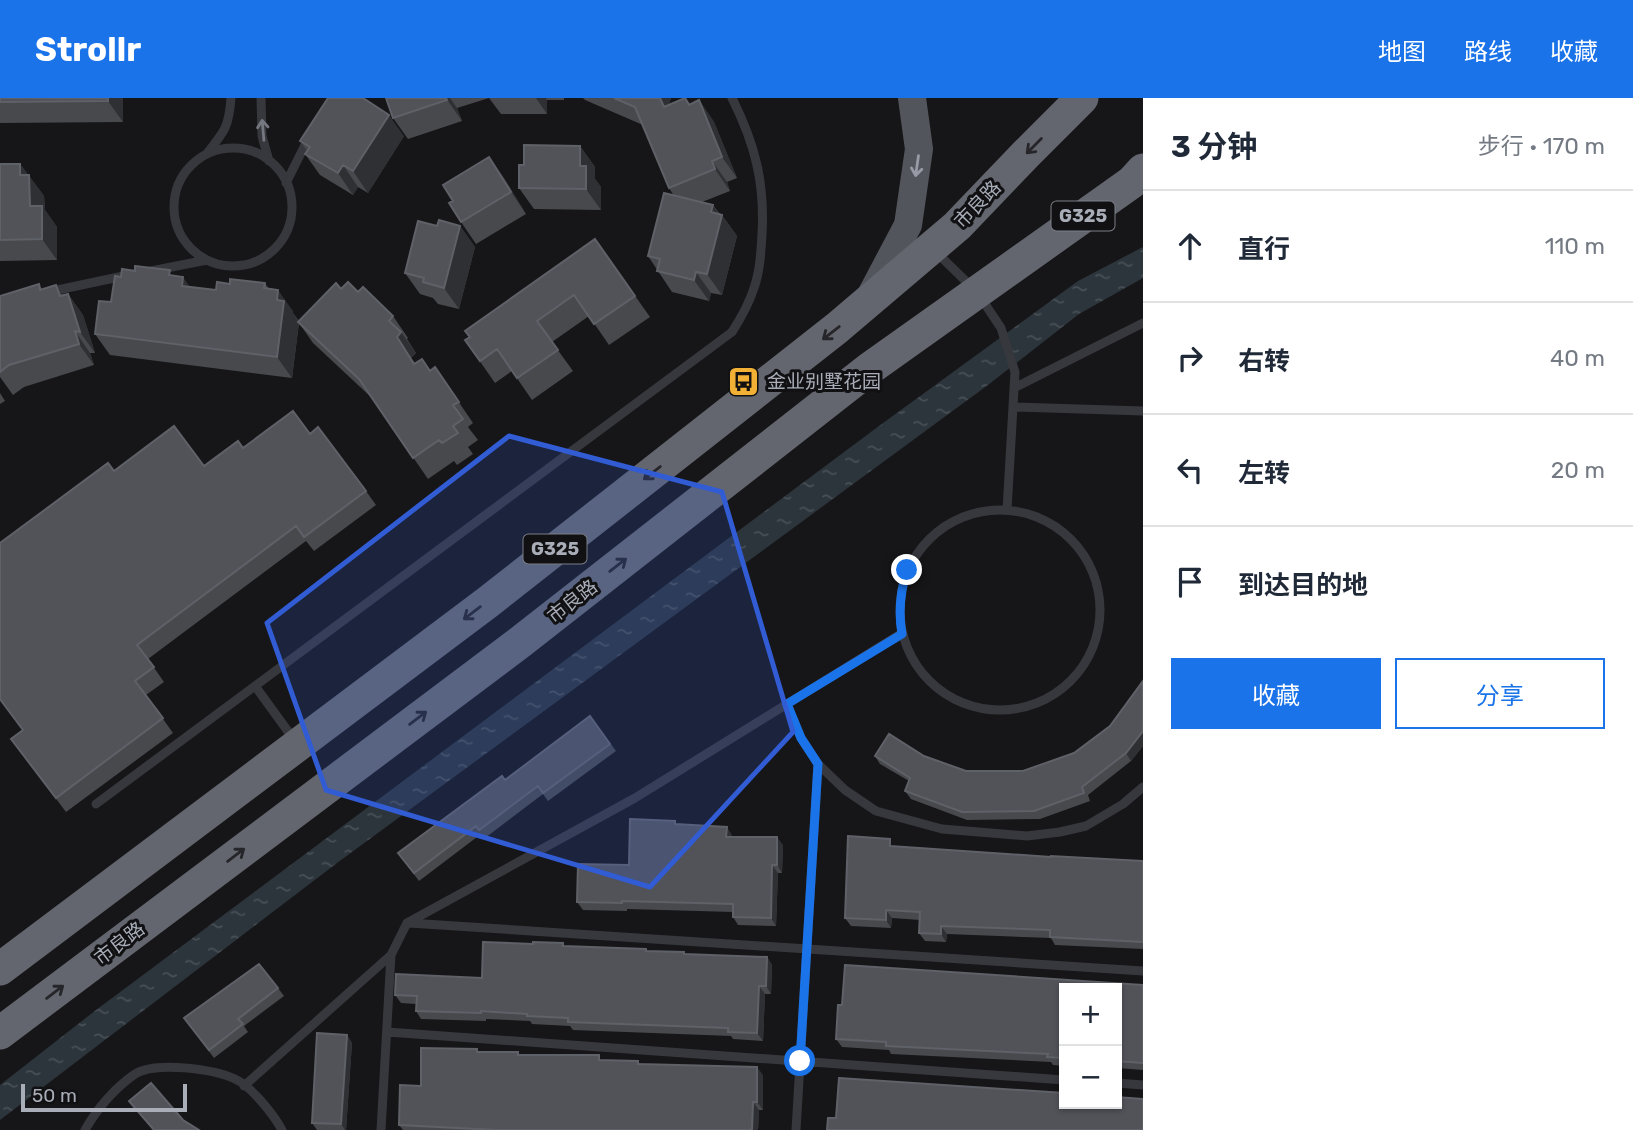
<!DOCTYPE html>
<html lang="zh">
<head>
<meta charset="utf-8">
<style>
	body { margin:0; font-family:Rubik,"Noto Sans SC",sans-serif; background:#f2f2f3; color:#1f2937 }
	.controls { position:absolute; right:21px; bottom:21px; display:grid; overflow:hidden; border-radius:0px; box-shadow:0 2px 5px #0004 }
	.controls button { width:63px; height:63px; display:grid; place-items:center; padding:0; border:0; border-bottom:2px solid #e0e1e3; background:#fff; color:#1f2937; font:35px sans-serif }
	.scale { position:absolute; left:21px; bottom:18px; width:166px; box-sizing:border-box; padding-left:7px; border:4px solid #a8adb8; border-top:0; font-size:19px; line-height:24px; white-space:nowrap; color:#a8adb8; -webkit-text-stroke:5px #111113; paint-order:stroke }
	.stop { position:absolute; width:21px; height:21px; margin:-16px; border:5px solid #1a73e8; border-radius:50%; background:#fff }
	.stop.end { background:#1a73e8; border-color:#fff; box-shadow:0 2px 7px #0008 }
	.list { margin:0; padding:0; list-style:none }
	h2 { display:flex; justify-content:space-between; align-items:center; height:91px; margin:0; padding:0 28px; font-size:30px }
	h2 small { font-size:23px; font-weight:400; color:#747a83 }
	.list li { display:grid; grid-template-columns:46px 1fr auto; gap:21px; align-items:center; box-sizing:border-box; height:112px; padding:0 28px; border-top:2px solid #e0e1e3 }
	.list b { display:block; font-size:26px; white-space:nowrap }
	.list em { font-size:23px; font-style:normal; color:#747a83 }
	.actions { display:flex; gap:14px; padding:21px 28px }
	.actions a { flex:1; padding:16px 0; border:2px solid #1a73e8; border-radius:0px; text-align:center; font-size:24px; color:#1a73e8 }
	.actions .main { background:#1a73e8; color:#fff }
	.icon { flex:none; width:38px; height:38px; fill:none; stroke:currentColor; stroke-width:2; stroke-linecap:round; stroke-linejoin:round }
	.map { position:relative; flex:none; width:1143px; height:1032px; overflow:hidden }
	header { display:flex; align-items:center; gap:42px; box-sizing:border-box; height:98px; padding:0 35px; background:#1a73e8; color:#fff }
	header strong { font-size:33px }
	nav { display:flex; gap:38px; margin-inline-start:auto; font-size:24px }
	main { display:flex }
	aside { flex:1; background:#fff }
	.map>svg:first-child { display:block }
</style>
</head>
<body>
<header>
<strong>Strollr</strong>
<nav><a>地图</a><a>路线</a><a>收藏</a></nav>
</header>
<main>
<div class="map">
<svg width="1143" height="1032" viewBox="0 0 1143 1032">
	<defs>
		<pattern id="water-ripples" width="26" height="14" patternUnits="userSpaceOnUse" patternTransform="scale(1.75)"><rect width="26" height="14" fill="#2c353c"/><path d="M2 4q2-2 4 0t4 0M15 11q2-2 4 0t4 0" fill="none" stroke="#485056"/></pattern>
	</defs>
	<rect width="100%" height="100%" fill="#161618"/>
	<path fill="url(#water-ripples)" d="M1143,149V180L1079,216L988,287L337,765L0,1022V987L96,912L879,328L1078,183Z"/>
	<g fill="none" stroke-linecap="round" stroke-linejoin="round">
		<path stroke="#37383d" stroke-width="9" d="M261,0L262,38L269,63
			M174 109a59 59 0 1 1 118 0a59 59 0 1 1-118 0Z
			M208,54C225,33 229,28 231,0
			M286,85L309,39
			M936,154L977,194L1001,230L1015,274L1007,412
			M151,173L207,162
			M48,194L133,176
			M1014,290L1143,225
			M1013,309L1143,313
			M900 512a100 100 0 1 1 200 0a100 100 0 1 1-200 0Z
			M255,588L295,643
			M787,606L801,640L818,666L845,692L876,713L942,731L1027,738L1060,734L1086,728L1123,706L1143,689
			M96,706L732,234C741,220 749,206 754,190C760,173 761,154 762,136C765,85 755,46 732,0
			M409,825L1143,873
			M387,934L1064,982
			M1117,985L1143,987
			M244,988L391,857
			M85,1032C97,1011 115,990 135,976C155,963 214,971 235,981C251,988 274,1017 282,1032
			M381,1032L391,857L407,825L635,700L902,535
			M796,1032L818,666"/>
		<path stroke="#53555c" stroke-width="28" d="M871,197L908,127L919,51L912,0"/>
		<path stroke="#63666e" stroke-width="33" d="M0,871L488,504L837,230L957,128L1027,55L1082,0
			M0,935L519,545L869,271L1132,84L1143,72"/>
	</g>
	<path fill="#47494d" d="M0,0H123V24L0,25Z
		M386,0H564V2H547V16H501L489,0L457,10L462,23L408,41L393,20Z
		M583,0H671L669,6L686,0L690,6L699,2L714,24L737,80L727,84L730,93L702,104L713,107L720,116L722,117L737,138L722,197L711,195L709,203L672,194L648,158L674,98L669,90L643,27L585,2Z
		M404,38L368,95L358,89L353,97L320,77L305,56L307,53L300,43Z
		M580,48L595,69V81L601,89V112L534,111L519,90L524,67Z
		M489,59L504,80L526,116L476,146L461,124L453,103Z
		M0,66H20L44,98L45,112L57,129V162L0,163Z
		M437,128H460L475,149L459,211L438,206L433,200L420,196L405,175Z
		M595,141L650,219L609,247L589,218L552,244L573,273L532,302L512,273L495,285L465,242Z
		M174,178L190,189L216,192L230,186L265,185L269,191L293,213V215L299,223L341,191L358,194L393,218L408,240L407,241L416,255L411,260L415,265L430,273L435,269L473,325L468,329L478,342L468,349L473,356L457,367L454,363L428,381L373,301L313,245L299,225L292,280L110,257L95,236L111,204L121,179Z
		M39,186L42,191L63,197L68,196L83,217L95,255H90L94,267L24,289L13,297L0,279V198Z
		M0,295L5,303L0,306Z
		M310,336L366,393L376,407L314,453L306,443L148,561L164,584L146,597L173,635L66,714L11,641L23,632L0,602V445L114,373L204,368L243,350Z
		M1143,583V648L1131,663L1088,697L1090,703L1040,721L967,722L911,701L905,693L909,683L880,666L875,658H924L966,673H1023L1074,655L1110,628Z
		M590,618L616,653L548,703L543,696L485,740L481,736L419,783L398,755L505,682Z
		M675,723L677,727L732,737V739L783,747L782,775H778L776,828L738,827L733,819V814L627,811V813L583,812L577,804L629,767Z
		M896,748L1051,759L1143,763V851L1055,847L1051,840L947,836L946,844L925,843L919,835L920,822L892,820L891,830L851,828L845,820Z
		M565,848L646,851L647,853L684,854L685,856L767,859L772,867L771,896H765L763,943L733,941L731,938L573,932L570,928L532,926L530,923L486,921V923L421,921L416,913V906L401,905L395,897L482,880Z
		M845,867L1143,887V972L1117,970V890H1064V968L1053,967L1051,964L891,956L889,952L842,949L836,941L838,907H842Z
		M278,890L284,898L244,928L248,934L214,960L184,920Z
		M347,937L352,945L346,1032H317L312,1025Z
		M479,954H518L519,957L603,962L763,977V1012H759L758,1032H403L399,1027L421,988Z"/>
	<path fill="#2f3033" d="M108,0H123V24L108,3Z
		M446,0H450L457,10L462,23Z
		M536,0H546L547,2V16Z
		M660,0H671L669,5L679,30L664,9Z
		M699,2L714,24L737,80L722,59Z
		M389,17L404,38L368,95L353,73Z
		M580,48L595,69V81L601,89V112L586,91L580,68Z
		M489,59L504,80L526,116L511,94Z
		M712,63L727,84L730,93L715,71Z
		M20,66L44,98L45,112L57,129V162L42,141L20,77Z
		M343,67L358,89L353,97L338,75Z
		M713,107L721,119L722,117L737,138L722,197L707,176L711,114Z
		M460,128L475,149L459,211L444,190Z
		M696,174L711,195L709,203L694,182Z
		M183,179L198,200L182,188Z
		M278,192L293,213V215L299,224L292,280L277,259V202Z
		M68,196L83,217L95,255L80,234Z
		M75,233L90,255L94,267L79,246Z
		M401,234L416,255L411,260L429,287L397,239Z
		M1143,633V648L1131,663L1126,655Z
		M727,729L732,737V746L726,739Z
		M777,739L783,747L782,775L777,767Z
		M772,767L778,775L776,828L771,820Z
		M886,812L892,820L891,830L886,822Z
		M941,828L947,836L946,844L941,836Z
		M767,859L772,867L771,896L766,888Z
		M759,888L765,896L763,943L757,935Z
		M347,937L352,945L346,1032H345L341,1026Z
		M757,969L763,977V1012L757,1004Z
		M753,1004L759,1012L758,1032H752Z"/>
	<path fill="#525359" stroke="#5f6168" stroke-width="2" d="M0,0H108V3L0,4Z
		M328,0H363L389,17L353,73L343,67L338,75L305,56L310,49L300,43Z
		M386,0H446L447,2L393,20Z
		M614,0H660L664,9L685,0L689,7L699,2L722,59L712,63L715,71L669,90L635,9Z
		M524,47L580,48V68H586V91L519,90V67H524Z
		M489,59L511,94L461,124L449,105L453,103L443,87Z
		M0,66H20V77H29L30,108H42V141L0,142Z
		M664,95L713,107L711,114L722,117L707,176L696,174L694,182L657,173L660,161L648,158Z
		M439,122L460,128L444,190L423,184L424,180L405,175L418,123L437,128Z
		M595,141L635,198L594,226L574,197L537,223L558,252L517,280L497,251L480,263L465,242L470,239L465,233Z
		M135,168L170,172L169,177L183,179L182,188L216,192L217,184L230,186V181L265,185L264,190L278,192L277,202L284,203L277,259L95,236L99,203L111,204L115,178L121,179L122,171L135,173Z
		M348,184L358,194L363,189L393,218L389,223L401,234L397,239L414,266L422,261L430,273L435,269L459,304L453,307L463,321L453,328L458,335L442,345L439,342L413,360L359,281L298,224L336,185L341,191Z
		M39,186L40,192L56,187L60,198L68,196L80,234L75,233L79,246L9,267L0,274V198Z
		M293,313L310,336L318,329L366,393L304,439L296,428L137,547L154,569L135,583L163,620L56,700L11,641L23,632L0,601V445L108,365L114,373L174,328L204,368L238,343L243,350Z
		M1143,583V633L1126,655L1082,689L1084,695L1034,713L962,714L905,693L910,680L875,658L889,636L924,658L966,673H1023L1074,655L1110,628Z
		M590,618L610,646L543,695L538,688L479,732L476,728L414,775L398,755L502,678L505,682Z
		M630,721L675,723V726L727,729L726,739H777V767H772L771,820L733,819V806L622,803V805L577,804L578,766L629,767Z
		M848,738L890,741V748L1051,759V758L1143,763V844L1050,839V832L941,828V836L919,835L920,814L886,812V822L845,820Z
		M483,844L533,846V844L563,845V848L646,851V853L684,854V856L767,859L766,888H759L757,935L728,934V930L568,924V920L527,918V916L481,913V915L416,913L417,898L395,897L396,876L482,880Z
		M259,866L278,890L238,921L243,926L209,952L184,920Z
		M845,867L1143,887V965L1117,963V890H1064V960L1047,959L1048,956L886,948V944L836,941L838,907H842Z
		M317,935L347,937L341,1026L312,1025Z
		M421,950L477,951V954H518V957H599V962L638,963V966L757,969V1004H753L752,1032H496L399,1027L400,987L421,988Z
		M839,980L1064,995V1006H1117V999L1143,1001V1032H827L828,1020H836Z
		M151,985L183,1022L199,1032H154L129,1003Z"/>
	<defs><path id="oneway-shaft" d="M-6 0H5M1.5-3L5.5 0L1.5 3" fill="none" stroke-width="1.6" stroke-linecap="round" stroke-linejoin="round" transform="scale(1.75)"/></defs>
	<use stroke="#757881" href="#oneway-shaft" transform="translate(263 32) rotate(-95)"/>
	<g stroke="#26262a">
		<use href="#oneway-shaft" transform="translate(1034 48) rotate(135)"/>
		<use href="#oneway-shaft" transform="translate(831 235) rotate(142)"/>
		<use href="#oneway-shaft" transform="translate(652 375) rotate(142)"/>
		<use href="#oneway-shaft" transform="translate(618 467) rotate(-38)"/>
		<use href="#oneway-shaft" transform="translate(472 515) rotate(143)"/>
		<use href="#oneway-shaft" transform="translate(418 620) rotate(-37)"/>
		<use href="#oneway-shaft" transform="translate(236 757) rotate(-37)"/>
		<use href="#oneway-shaft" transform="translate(55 894) rotate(-37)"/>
	</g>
	<use stroke="#979ba6" href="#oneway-shaft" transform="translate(917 68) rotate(98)"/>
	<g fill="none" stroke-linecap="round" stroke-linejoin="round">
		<path stroke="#1a73e8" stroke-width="9" d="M800,963L818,666L801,640L787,606L902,536C898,513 900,494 907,472"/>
	</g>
	<path fill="#325cd3" fill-opacity="0.2" stroke="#325cd3" stroke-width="5" stroke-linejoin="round" d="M509,338L722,394L793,634L650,789L326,692L267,525Z"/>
	<defs>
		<symbol id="bus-square" viewBox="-11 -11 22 22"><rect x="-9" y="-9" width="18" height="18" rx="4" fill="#f2b134" stroke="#111113"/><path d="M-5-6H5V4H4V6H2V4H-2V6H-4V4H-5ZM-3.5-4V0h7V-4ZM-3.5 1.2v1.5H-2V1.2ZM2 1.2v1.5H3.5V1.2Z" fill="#111"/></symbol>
	</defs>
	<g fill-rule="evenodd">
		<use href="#bus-square" x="726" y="266" width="35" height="35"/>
	</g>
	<g text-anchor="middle" stroke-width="6" stroke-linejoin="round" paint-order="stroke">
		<g fill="#111113" stroke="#7b7e86" stroke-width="2">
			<rect x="1051.5" y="103.5" width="63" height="29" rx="5"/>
			<rect x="523.5" y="436.5" width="63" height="29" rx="5"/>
		</g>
		<g font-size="18" font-weight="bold" fill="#a8adb8">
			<text x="1083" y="124">G325</text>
			<text x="555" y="457">G325</text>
		</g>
		<g font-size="19" fill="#a8adb8" stroke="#111113">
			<text transform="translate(977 106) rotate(-46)" y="7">市良路</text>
			<text transform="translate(572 503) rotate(-38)" y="7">市良路</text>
			<text transform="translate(119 845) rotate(-37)" y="7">市良路</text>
		</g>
		<g font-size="19" fill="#a8adb8" stroke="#111113" text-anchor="start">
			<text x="767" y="290">金业别墅花园</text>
		</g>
	</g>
</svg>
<div class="controls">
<button>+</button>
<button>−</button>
</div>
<div class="scale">50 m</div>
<div class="stop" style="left:800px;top:963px"></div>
<div class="stop end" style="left:907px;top:472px"></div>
</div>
<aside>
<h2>3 分钟<small>步行 · 170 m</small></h2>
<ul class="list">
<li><svg class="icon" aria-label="ahead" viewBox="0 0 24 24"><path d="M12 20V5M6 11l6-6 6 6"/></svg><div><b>直行</b></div><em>110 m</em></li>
<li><svg class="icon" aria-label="right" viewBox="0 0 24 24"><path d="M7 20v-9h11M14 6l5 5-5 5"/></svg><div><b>右转</b></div><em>40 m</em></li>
<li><svg class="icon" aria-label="left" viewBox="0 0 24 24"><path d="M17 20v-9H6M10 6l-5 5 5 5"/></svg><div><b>左转</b></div><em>20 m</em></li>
<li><svg class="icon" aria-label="arrive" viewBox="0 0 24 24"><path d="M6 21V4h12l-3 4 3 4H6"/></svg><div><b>到达目的地</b></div></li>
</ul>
<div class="actions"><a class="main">收藏</a><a>分享</a></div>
</aside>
</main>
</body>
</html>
